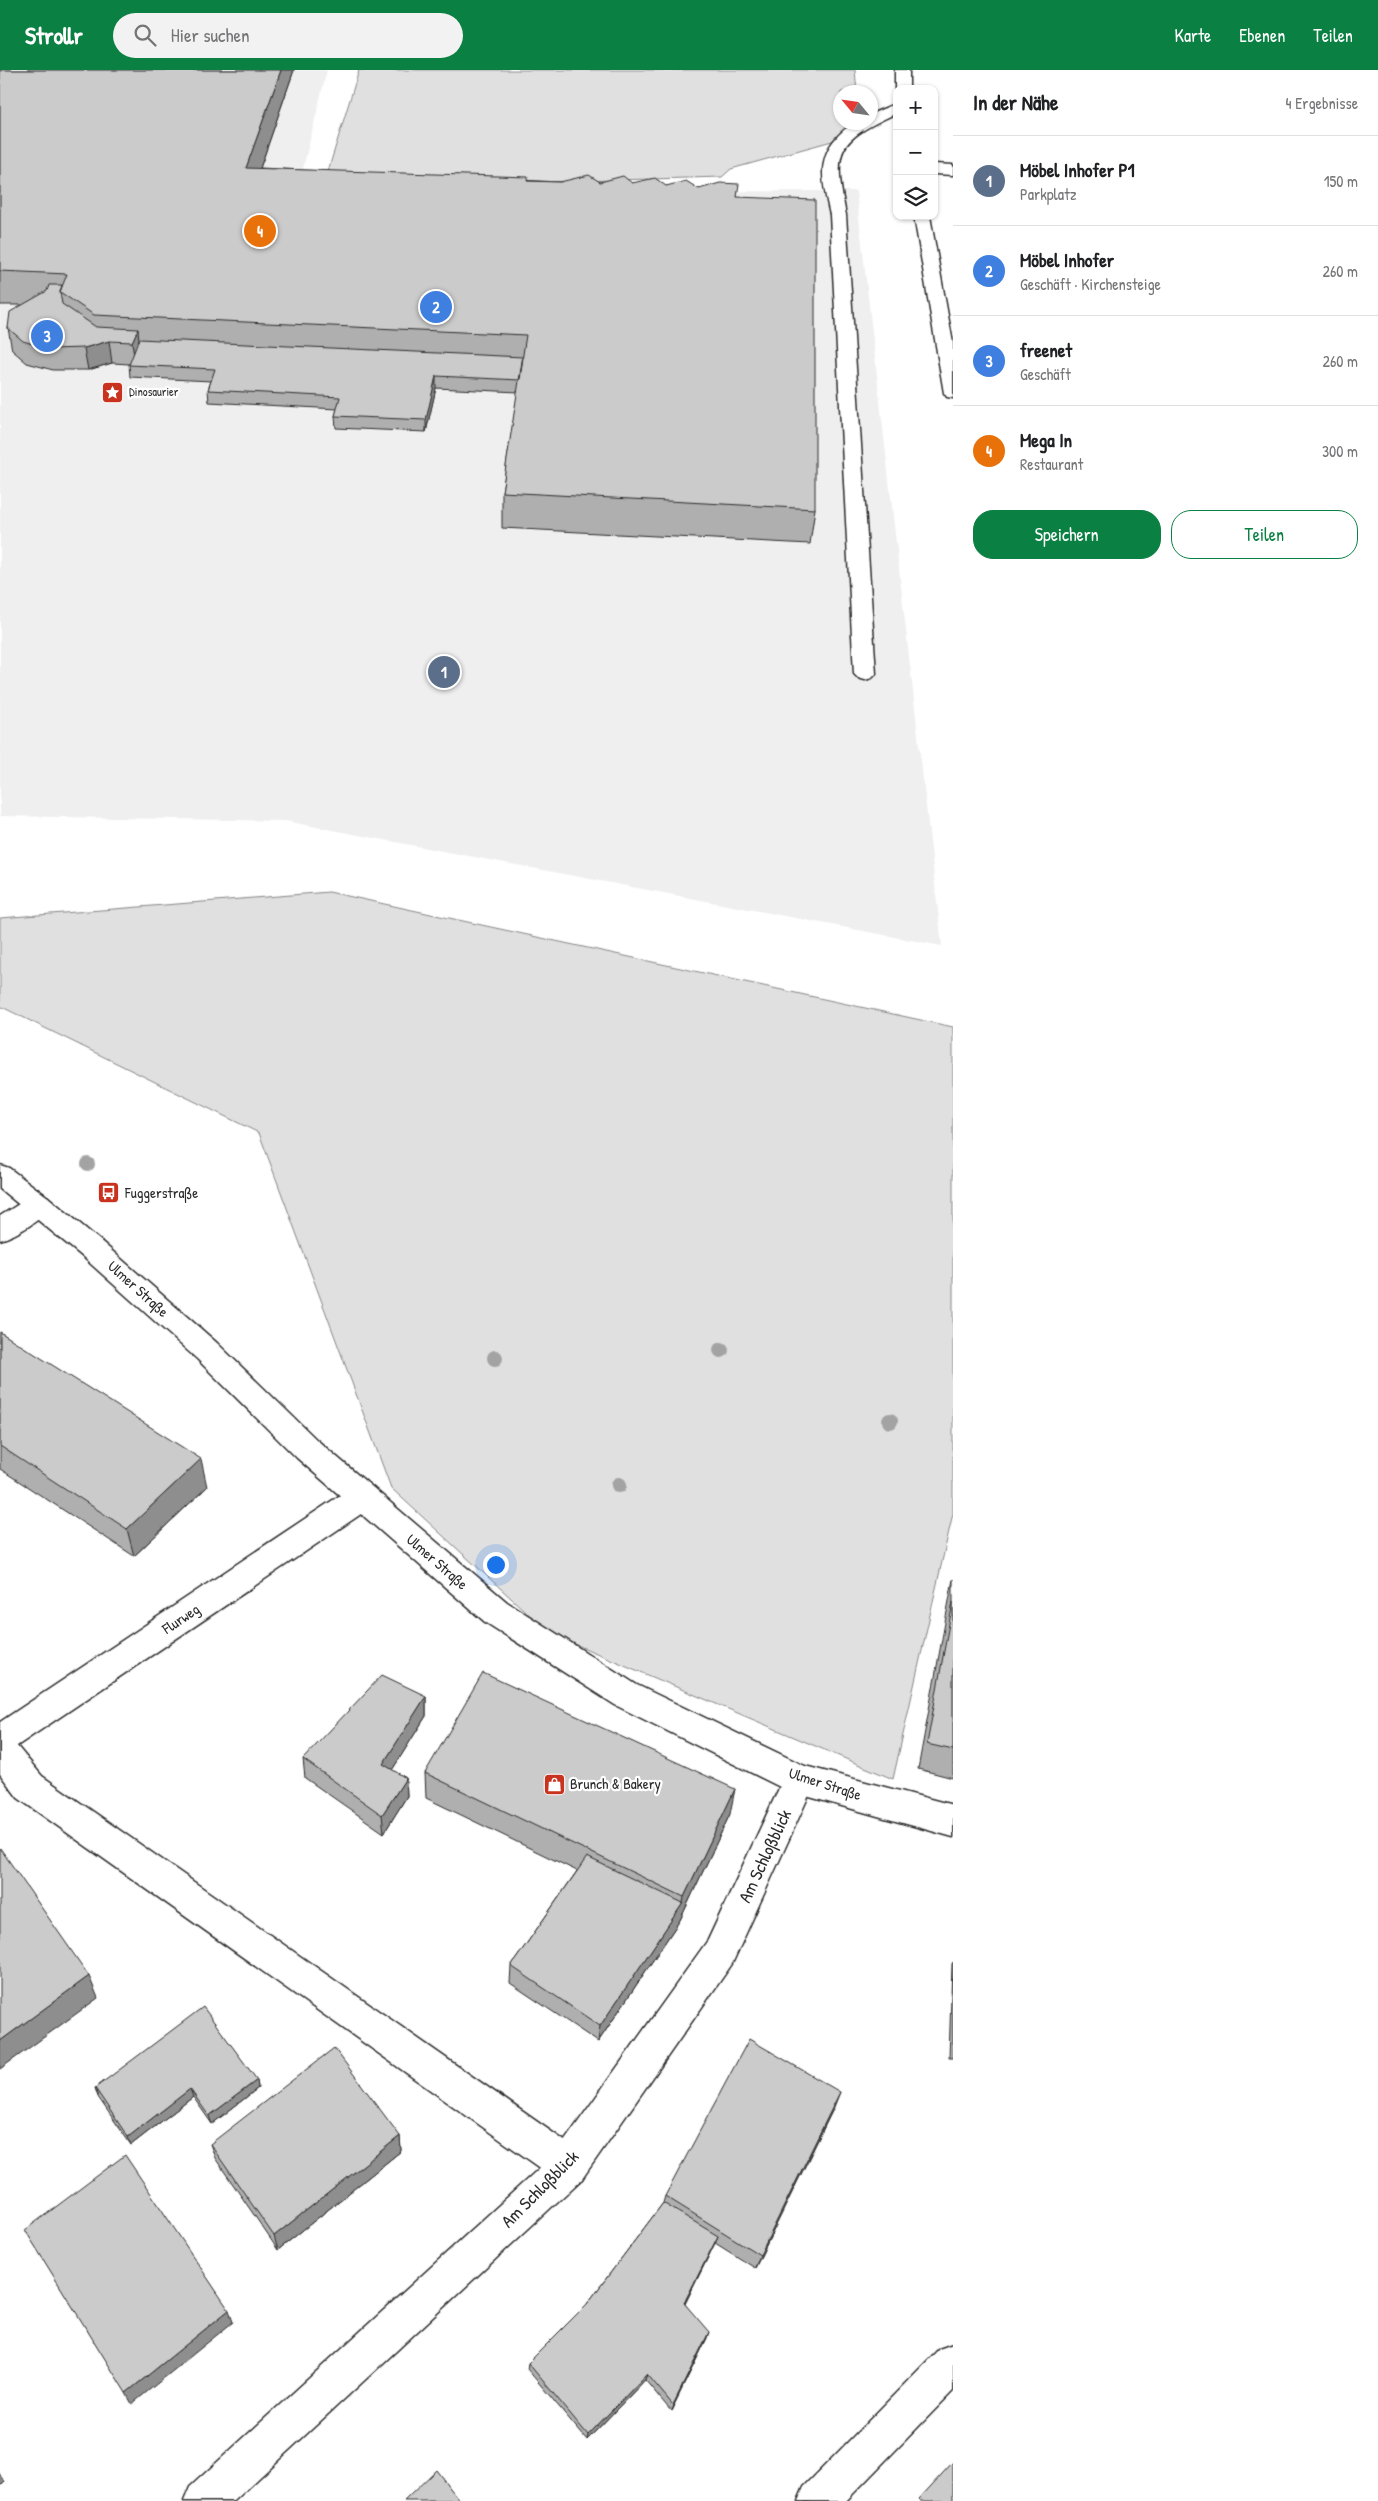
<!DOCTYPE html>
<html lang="de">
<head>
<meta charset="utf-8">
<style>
	body { margin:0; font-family:"Patrick Hand",sans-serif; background:#f2f2f2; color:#202124 }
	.controls { position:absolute; right:15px; top:15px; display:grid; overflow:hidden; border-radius:10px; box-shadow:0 1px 4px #0004 }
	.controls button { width:45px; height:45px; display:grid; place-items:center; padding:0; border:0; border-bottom:1px solid #e0e0e0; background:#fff; color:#202124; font:25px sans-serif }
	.compass { position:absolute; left:833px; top:15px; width:45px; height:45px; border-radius:50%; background:#fff; box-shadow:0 1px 4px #0004; rotate:299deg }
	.you { position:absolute; left:495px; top:1494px; width:18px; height:18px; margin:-12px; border:4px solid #fff; border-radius:50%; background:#1a73e8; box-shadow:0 0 0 8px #1a73e833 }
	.badge { display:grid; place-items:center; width:32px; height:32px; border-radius:50%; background:#0b8043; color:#fff; font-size:16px; font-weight:700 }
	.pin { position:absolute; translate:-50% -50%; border:2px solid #fff; box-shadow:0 1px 5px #0006 }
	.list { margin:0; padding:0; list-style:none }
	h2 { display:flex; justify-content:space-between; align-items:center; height:65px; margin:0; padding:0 20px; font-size:21px }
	h2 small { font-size:16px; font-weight:400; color:#757577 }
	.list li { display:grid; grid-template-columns:32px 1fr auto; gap:15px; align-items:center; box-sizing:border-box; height:90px; padding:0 20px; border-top:1px solid #e0e0e0 }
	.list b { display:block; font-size:19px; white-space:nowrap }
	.list p { margin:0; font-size:16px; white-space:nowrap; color:#757577 }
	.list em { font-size:16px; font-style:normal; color:#757577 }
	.actions { display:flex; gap:10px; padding:15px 20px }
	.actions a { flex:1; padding:11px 0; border:1px solid #0b8043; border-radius:20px; text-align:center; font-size:18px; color:#0b8043 }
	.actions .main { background:#0b8043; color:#fff }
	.icon { flex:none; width:28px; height:28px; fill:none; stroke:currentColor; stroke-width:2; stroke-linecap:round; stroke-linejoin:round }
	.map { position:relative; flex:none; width:953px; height:2431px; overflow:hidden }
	header { display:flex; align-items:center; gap:30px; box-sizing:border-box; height:70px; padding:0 25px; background:#0b8043; color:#fff }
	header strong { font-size:24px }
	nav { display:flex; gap:28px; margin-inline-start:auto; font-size:18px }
	.search { width:350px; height:45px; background:#f2f2f2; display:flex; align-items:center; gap:12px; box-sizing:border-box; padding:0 18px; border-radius:28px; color:#757577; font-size:19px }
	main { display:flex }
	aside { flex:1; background:#fff }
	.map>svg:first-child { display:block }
</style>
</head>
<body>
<header>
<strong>Strollr</strong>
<div class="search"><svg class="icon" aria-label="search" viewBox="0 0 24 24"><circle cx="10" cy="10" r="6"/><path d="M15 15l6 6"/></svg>Hier suchen</div>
<nav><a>Karte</a><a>Ebenen</a><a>Teilen</a></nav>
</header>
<main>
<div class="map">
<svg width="953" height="2431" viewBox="0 0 953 2431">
	<rect width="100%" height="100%" fill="#fff"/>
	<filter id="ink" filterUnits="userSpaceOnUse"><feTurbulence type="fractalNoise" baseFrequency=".02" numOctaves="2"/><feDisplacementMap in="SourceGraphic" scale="10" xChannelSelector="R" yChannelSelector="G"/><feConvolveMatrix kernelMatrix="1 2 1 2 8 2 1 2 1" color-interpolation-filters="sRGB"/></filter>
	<g filter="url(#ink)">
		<path fill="#efefef" d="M0,0H327L297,123L856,121L942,876L285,751L0,746Z"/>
		<path fill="#e0e0e0" stroke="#868686" d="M359,0H855L857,22H841V52L860,53L861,63L731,99L722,107L330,118L324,114Z
			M329,822L953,957V1443L893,1709L549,1563L391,1418L259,1063L0,936V848Z"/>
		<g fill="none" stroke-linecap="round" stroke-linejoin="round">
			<defs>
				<path id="lane" d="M897,33V43C836,71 833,79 846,145L876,604L872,608L865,610L858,608L854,604L830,145C824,118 815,90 837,67C848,55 854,52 871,52V44Z
					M39,1124L48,1127L52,1134C44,1149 17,1165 0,1170V1146L30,1127Z
					M0,1664L11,1669L42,1706L582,2083L587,2096L582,2109L569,2114L556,2109L18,1728L0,1704Z
					M953,2274V2321L846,2431H798L804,2417L939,2279Z"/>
				<path id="street" d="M895,0H909V19H897V22L895,19Z
					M934,94L953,95V105L934,104Z
					M914,146H930L953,273V328L947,327L944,323Z
					M362,1415L373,1418L377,1427L373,1436L11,1680L0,1685V1652L351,1418Z
					M800,1695L812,1699L816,1710L732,1894L582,2109L234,2431H184L190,2417L556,2083L708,1870L788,1699Z"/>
				<path id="secondary" d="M0,1095L9,1098L48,1127L103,1173L217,1273L317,1370L507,1532L637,1615L805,1696L953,1735V1767L788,1721L615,1635L485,1552L297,1388L197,1289L83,1187L0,1119Z"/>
			</defs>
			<use href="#lane" stroke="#2b2b2b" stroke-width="3"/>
			<use href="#street" stroke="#2b2b2b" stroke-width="3"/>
			<use href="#secondary" stroke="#2b2b2b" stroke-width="3"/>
			<use href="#lane" fill="#fff" fill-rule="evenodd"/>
			<use href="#street" fill="#fff" fill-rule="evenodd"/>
			<use href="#secondary" fill="#fff" fill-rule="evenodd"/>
		</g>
		<g fill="#a3a3a3">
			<circle cx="88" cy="1094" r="7"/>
			<circle cx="721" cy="1280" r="8"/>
			<circle cx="495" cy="1288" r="8"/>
			<circle cx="890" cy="1351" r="8"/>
			<circle cx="619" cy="1415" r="8"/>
		</g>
		<path fill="#afafaf" stroke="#2b2b2b" d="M0,0H294L260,98L560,112H600L632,113L699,119L738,127L815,439L810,474L502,458V422L518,322L436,318L426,362L336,358L335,346L337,339L209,332L208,320L211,311L130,307L129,294L112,293L88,300H53L27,293L12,280L8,258L22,235H0Z
			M0,1262L207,1417L134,1486L0,1399Z
			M953,1509V1708L918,1699Z
			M426,1626V1646L392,1700L406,1708L407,1726L384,1763L305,1708L303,1689Z
			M425,1703L730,1744L680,1850L598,1972L510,1913L511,1896L577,1801L426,1728Z
			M953,1892V1988H949L952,1894Z
			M257,2010L258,2018L212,2054L193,2027L131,2075L98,2027L95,2018Z
			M834,2037L755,2198L715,2173L685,2234L707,2268L671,2341L645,2310L587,2370L527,2299L528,2293L587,2234L663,2133L665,2126Z
			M400,2066L401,2081L278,2180L215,2088L210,2074Z"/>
		<path fill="#8e8e8e" stroke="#2b2b2b" d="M281,0H294L249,130L246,98Z
			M138,259L140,281L135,294L132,272Z
			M109,271L112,293L88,300L84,278Z
			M436,306V318L426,362V350Z
			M201,1389L207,1417L134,1486L127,1459Z
			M426,1626V1646L384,1713L383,1694Z
			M406,1708L407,1726L384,1763L382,1745Z
			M735,1719L730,1744L680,1850L598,1972L600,1956L683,1833L684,1827Z
			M89,1906L98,1928L0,1999V1971Z
			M257,2010L258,2018L212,2054L209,2046Z
			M190,2019L193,2027L131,2075L128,2067Z
			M840,2022L834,2037L755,2198L760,2185Z
			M400,2066L401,2081L278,2180L274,2166Z
			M718,2166L715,2173L682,2239L684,2233Z
			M229,2240L233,2252L132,2334L126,2323Z
			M709,2262L707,2268L671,2341L673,2335Z
			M647,2304L645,2310L587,2370L588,2365Z
			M0,2403L5,2412L0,2417Z"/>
		<path fill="#cbcbcb" stroke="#2b2b2b" d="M0,0H281L246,98L528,107L527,111L560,112L589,105L600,112L623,106L632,113L655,108L666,116L686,111L699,119L720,113L739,114L737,127L815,130V439L502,422L526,265L94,245L60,222L67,204L0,201Z
			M49,215H62L60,222L62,234L96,257L138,259L132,272L109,271L84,278L50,279L23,271L8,258L10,242L47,221Z
			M139,269L523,287L520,310L436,306L426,350L335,346L340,327L208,320L215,299L129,295Z
			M0,1262L201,1389L127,1459L0,1376Z
			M953,1532V1680L927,1674Z
			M483,1603L735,1719L684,1827L425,1703Z
			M382,1605L426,1626L383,1694L406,1708L382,1745L303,1689Z
			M0,1778L89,1906L0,1971Z
			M587,1787L683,1833L600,1956L511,1896Z
			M203,1937L257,2010L209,2046L190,2019L128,2067L95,2018Z
			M749,1969L840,2022L760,2185L665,2126Z
			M334,1978L400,2066L274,2166L210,2074Z
			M125,2085L229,2240L126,2323L25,2160Z
			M663,2133L718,2166L684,2233L709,2262L673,2335L647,2304L588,2365L528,2293L587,2234Z
			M953,2392V2431H921L919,2429Z
			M436,2400L460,2431H404Z"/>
	</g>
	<defs>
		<symbol id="sight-square" viewBox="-11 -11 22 22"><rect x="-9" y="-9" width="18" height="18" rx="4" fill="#c8321e" stroke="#fff"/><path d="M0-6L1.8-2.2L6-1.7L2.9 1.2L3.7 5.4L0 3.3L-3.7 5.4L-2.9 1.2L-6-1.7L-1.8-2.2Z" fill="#fff"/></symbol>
		<symbol id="bus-square" viewBox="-11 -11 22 22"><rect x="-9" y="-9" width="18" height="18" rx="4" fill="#c8321e" stroke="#fff"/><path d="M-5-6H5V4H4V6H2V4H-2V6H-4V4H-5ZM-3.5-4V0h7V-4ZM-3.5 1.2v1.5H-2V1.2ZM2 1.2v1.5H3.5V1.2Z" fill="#fff"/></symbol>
		<symbol id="shop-square" viewBox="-11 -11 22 22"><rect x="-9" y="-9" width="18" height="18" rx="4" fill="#c8321e" stroke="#fff"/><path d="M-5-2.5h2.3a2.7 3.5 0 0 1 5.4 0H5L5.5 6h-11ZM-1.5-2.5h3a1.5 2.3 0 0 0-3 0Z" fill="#fff"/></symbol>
	</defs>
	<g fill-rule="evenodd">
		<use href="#sight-square" x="100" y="310" width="25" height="25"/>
		<use href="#bus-square" x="96" y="1110" width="25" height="25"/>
		<use href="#shop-square" x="542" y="1702" width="25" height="25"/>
	</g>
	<g text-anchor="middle" stroke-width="4.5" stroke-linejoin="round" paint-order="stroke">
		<g font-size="12" fill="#2b2b2b" stroke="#fff" text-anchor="start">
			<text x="129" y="326">Dinosaurier</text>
		</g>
		<g font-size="15" fill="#2b2b2b" stroke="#fff" text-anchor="start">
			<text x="125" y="1128">Fuggerstraße</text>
			<text x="570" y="1719">Brunch &amp; Bakery</text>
		</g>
		<g font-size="15" fill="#2b2b2b" stroke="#fff">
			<text transform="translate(138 1219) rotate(42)" y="5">Ulmer Straße</text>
			<text transform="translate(437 1492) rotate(41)" y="5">Ulmer Straße</text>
			<text transform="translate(181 1549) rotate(-34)" y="5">Flurweg</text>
			<text transform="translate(825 1714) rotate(18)" y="5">Ulmer Straße</text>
		</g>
		<g font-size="18" fill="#2b2b2b" stroke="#fff">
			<text transform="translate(765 1786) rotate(-65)" y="6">Am Schloßblick</text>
			<text transform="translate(540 2119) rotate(-45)" y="6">Am Schloßblick</text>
		</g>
	</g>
</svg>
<div class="controls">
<button>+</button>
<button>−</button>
<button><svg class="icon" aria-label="layers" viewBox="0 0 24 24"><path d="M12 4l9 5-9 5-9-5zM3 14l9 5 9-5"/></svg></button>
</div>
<svg class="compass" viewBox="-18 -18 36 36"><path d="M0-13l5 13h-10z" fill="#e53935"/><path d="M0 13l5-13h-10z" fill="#757577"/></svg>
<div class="you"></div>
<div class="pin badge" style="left:444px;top:602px;background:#5c6f8a">1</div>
<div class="pin badge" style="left:436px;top:237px;background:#3f7fe0">2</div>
<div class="pin badge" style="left:47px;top:266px;background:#3f7fe0">3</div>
<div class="pin badge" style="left:260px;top:161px;background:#e8710a">4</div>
</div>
<aside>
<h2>In der Nähe<small>4 Ergebnisse</small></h2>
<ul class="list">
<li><span class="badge" style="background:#5c6f8a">1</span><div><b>Möbel Inhofer P1</b><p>Parkplatz</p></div><em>150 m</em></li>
<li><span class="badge" style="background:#3f7fe0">2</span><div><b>Möbel Inhofer</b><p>Geschäft · Kirchensteige</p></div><em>260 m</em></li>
<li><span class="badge" style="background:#3f7fe0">3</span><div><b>freenet</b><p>Geschäft</p></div><em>260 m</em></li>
<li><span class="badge" style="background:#e8710a">4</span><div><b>Mega In</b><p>Restaurant</p></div><em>300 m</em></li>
</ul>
<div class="actions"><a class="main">Speichern</a><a>Teilen</a></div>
</aside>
</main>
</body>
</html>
